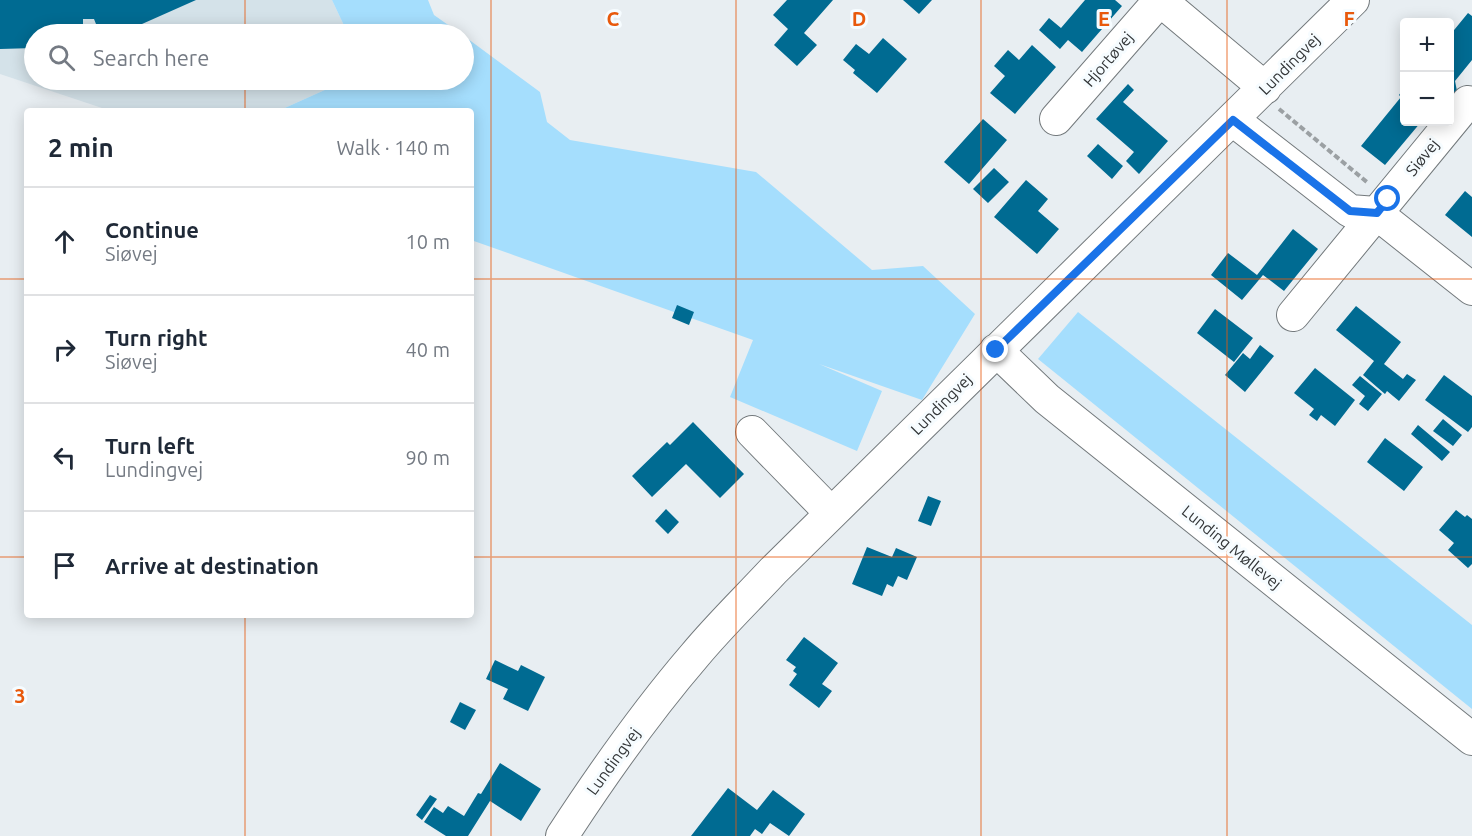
<!DOCTYPE html>
<html lang="en">
<head>
<meta charset="utf-8">
<style>
	body { margin:0; font-family:Ubuntu,sans-serif; background:#f2f2f3; color:#1f2937 }
	.controls { position:absolute; right:18px; top:18px; display:grid; overflow:hidden; border-radius:6px; box-shadow:0 3px 15px #0003 }
	.controls button { width:54px; height:54px; display:grid; place-items:center; padding:0; border:0; border-bottom:2px solid #e0e1e3; background:#fff; color:#1f2937; font:30px sans-serif }
	.stop { position:absolute; width:18px; height:18px; margin:-14px; border:4px solid #1a73e8; border-radius:50%; background:#fff }
	.stop.end { background:#1a73e8; border-color:#fff; box-shadow:0 2px 6px #0008 }
	.list { margin:0; padding:0; list-style:none }
	h2 { display:flex; justify-content:space-between; align-items:center; height:78px; margin:0; padding:0 24px; font-size:26px }
	h2 small { font-size:20px; font-weight:400; color:#747a83 }
	.list li { display:grid; grid-template-columns:39px 1fr auto; gap:18px; align-items:center; box-sizing:border-box; height:108px; padding:0 24px; border-top:2px solid #e0e1e3 }
	.list b { display:block; font-size:22px; white-space:nowrap }
	.list p { margin:0; font-size:20px; white-space:nowrap; color:#747a83 }
	.list em { font-size:20px; font-style:normal; color:#747a83 }
	.icon { flex:none; width:33px; height:33px; fill:none; stroke:currentColor; stroke-width:2; stroke-linecap:round; stroke-linejoin:round }
	.map { position:relative; flex:none; width:1472px; height:836px; overflow:hidden }
	.search { position:absolute; background:#fff; box-shadow:0 3px 15px #0003; left:24px; top:24px; width:450px; height:66px; display:flex; align-items:center; gap:15px; box-sizing:border-box; padding:0 21px; border-radius:33px; color:#747a83; font-size:22px }
	.panel { position:absolute; background:#fff; box-shadow:0 3px 15px #0003; left:24px; top:108px; width:450px; height:510px; border-radius:6px }
	.map>svg:first-child { display:block }
</style>
</head>
<body>
<div class="map">
<svg width="1472" height="836" viewBox="0 0 1472 836">
	<rect width="100%" height="100%" fill="#e8eef2"/>
	<path fill="#d4e2e9" d="M0,0H332L348,34H34V80H347L278,111H111L0,74Z"/>
	<path fill="#a5defd" d="M332,0H428L434,15L461,34H348Z
		M464,36L540,92L547,122L570,140L756,172L872,270L923,266L975,314L922,400L819,364L882,391L857,451L730,397L753,340L471,240V111H278L347,80H464Z
		M1078,312L1472,625V709L1038,359Z"/>
	<path fill="#006b92" d="M0,0H196L133,28L132,34H100L94,19H83V34H34V48L0,49Z
		M787,0H833L804,33L817,45L797,66L774,45L788,29L773,15Z
		M903,0H932L919,14Z
		M1085,0H1115L1122,6L1082,52L1068,40L1060,49L1039,30L1049,18L1061,28Z
		M1468,13L1472,16V60L1455,81L1457,91L1450,101V35Z
		M883,38L907,59L877,93L853,73L855,70L843,60L856,44L869,54Z
		M1032,45L1056,67L1015,114L990,93L1005,76L994,66L1008,50L1019,60Z
		M1128,84L1134,90L1123,102L1168,141L1139,174L1126,161L1134,152L1096,119Z
		M1404,88V122H1421L1385,165L1361,146L1401,97L1399,95Z
		M983,119L1007,140L969,184L944,162Z
		M1098,144L1123,166L1112,179L1087,156Z
		M994,168L1009,182L988,203L973,189Z
		M1026,180L1048,199L1038,211L1059,229L1037,254L994,217Z
		M1465,191L1472,197V237L1445,215Z
		M1293,229L1318,249L1284,291L1263,275L1242,300L1211,275L1228,253L1257,275Z
		M677,305L694,312L689,325L672,318Z
		M1356,306L1401,342L1384,364L1403,379L1407,374L1416,380L1399,401L1387,391L1385,394L1363,375L1374,361L1336,330Z
		M1215,309L1253,338L1234,362L1197,333Z
		M1260,345L1274,356L1245,392L1225,375L1243,353L1250,359Z
		M1315,368L1355,400L1335,426L1321,415L1317,421L1309,415L1314,409L1294,393Z
		M1444,375L1472,396V427L1468,432L1425,400Z
		M1360,376L1382,394L1368,411L1359,404L1365,396L1352,385Z
		M1443,419L1462,435L1453,446L1433,431Z
		M693,422L744,474L720,498L686,464L652,497L632,476L667,442L670,445Z
		M1418,425L1450,452L1442,461L1411,434Z
		M1385,438L1423,467L1404,491L1367,462Z
		M928,496L941,501L931,526L918,521Z
		M666,509L679,522L668,534L655,521Z
		M1456,510L1465,517L1467,515L1472,519V564L1468,568L1448,550L1454,543L1439,530Z
		M867,547L892,557L896,548L917,557L907,580L898,576L893,587L887,584L882,596L852,584Z
		M804,637L838,663L822,684L832,691L819,708L789,685L797,674L793,671L796,667L786,660Z
		M495,660L518,671L521,665L545,677L528,711L503,699L508,689L486,679Z
		M460,702L476,710L465,730L450,722Z
		M500,763L541,789L521,821L490,801L468,836H446L424,822L434,807L443,813L448,806L464,816L478,793L481,794Z
		M728,788L757,810L773,790L805,814L789,836L770,823L762,834L755,829L750,836H691Z
		M430,795L437,799L422,820L416,815Z"/>
	<g fill="none" stroke-linecap="round" stroke-linejoin="round">
		<defs>
			<path id="minor" d="M1160,0L1265,88
				M1056,119L1160,0
				M1233,120L1350,211L1376,213L1472,289
				M1293,315L1468,102
				M996,350L1047,399L1472,739
				M752,432L831,513
				M562,836C603,773 646,712 695,655C719,626 747,599 773,571L1353,0"/>
		</defs>
		<use href="#minor" stroke="#73797c" stroke-width="34"/>
		<path stroke="#9ba0a3" stroke-width="4" stroke-dasharray="6 3" stroke-linecap="butt" d="M1279,109L1368,183"/>
		<use href="#minor" stroke="#fff" stroke-width="32"/>
	</g>
	<g fill="none" stroke-linecap="round" stroke-linejoin="round">
		<path stroke="#1a73e8" stroke-width="8" d="M996,350L1233,120L1350,211L1377,213L1388,199"/>
	</g>
	<path fill="none" stroke="#e8590c" stroke-width="1.5" stroke-opacity="0.55" d="M245,0V34M491,0V836M736,0V836M981,0V836M1227,0V836M245,80V111M0,279H27M471,279H1472M0,557H27M471,557H1472M245,615V836"/>
	<g text-anchor="middle" stroke-width="6" stroke-linejoin="round" paint-order="stroke">
		<g font-size="16" fill="#333638" stroke="#f6fcff">
			<text transform="translate(1108 59) rotate(-49)" y="6">Hjortøvej</text>
			<text transform="translate(1289 64) rotate(-45)" y="6">Lundingvej</text>
			<text transform="translate(1422 157) rotate(-51)" y="6">Siøvej</text>
			<text transform="translate(941 404) rotate(-45)" y="6">Lundingvej</text>
			<text transform="translate(1232 547) rotate(39)" y="6">Lunding Møllevej</text>
			<text transform="translate(613 761) rotate(-54)" y="6">Lundingvej</text>
		</g>
	</g>
	<g font-size="20" text-anchor="middle" font-weight="bold" fill="#e8590c" stroke="#f6fcff" stroke-width="6" stroke-linejoin="round" paint-order="stroke">
		<text x="613" y="26">C</text>
		<text x="859" y="26">D</text>
		<text x="1104" y="26">E</text>
		<text x="1349" y="26">F</text>
		<text x="20" y="703">3</text>
	</g>
</svg>
<div class="controls">
<button>+</button>
<button>−</button>
</div>
<div class="stop" style="left:1388px;top:199px"></div>
<div class="stop end" style="left:996px;top:350px"></div>
<div class="search"><svg class="icon" aria-label="search" viewBox="0 0 24 24"><circle cx="10" cy="10" r="6"/><path d="M15 15l6 6"/></svg>Search here</div>
<section class="panel">
<h2>2 min<small>Walk · 140 m</small></h2>
<ul class="list">
<li><svg class="icon" aria-label="ahead" viewBox="0 0 24 24"><path d="M12 20V5M6 11l6-6 6 6"/></svg><div><b>Continue</b><p>Siøvej</p></div><em>10 m</em></li>
<li><svg class="icon" aria-label="right" viewBox="0 0 24 24"><path d="M7 20v-9h11M14 6l5 5-5 5"/></svg><div><b>Turn right</b><p>Siøvej</p></div><em>40 m</em></li>
<li><svg class="icon" aria-label="left" viewBox="0 0 24 24"><path d="M17 20v-9H6M10 6l-5 5 5 5"/></svg><div><b>Turn left</b><p>Lundingvej</p></div><em>90 m</em></li>
<li><svg class="icon" aria-label="arrive" viewBox="0 0 24 24"><path d="M6 21V4h12l-3 4 3 4H6"/></svg><div><b>Arrive at destination</b></div></li>
</ul>
</section>
</div>
</body>
</html>
